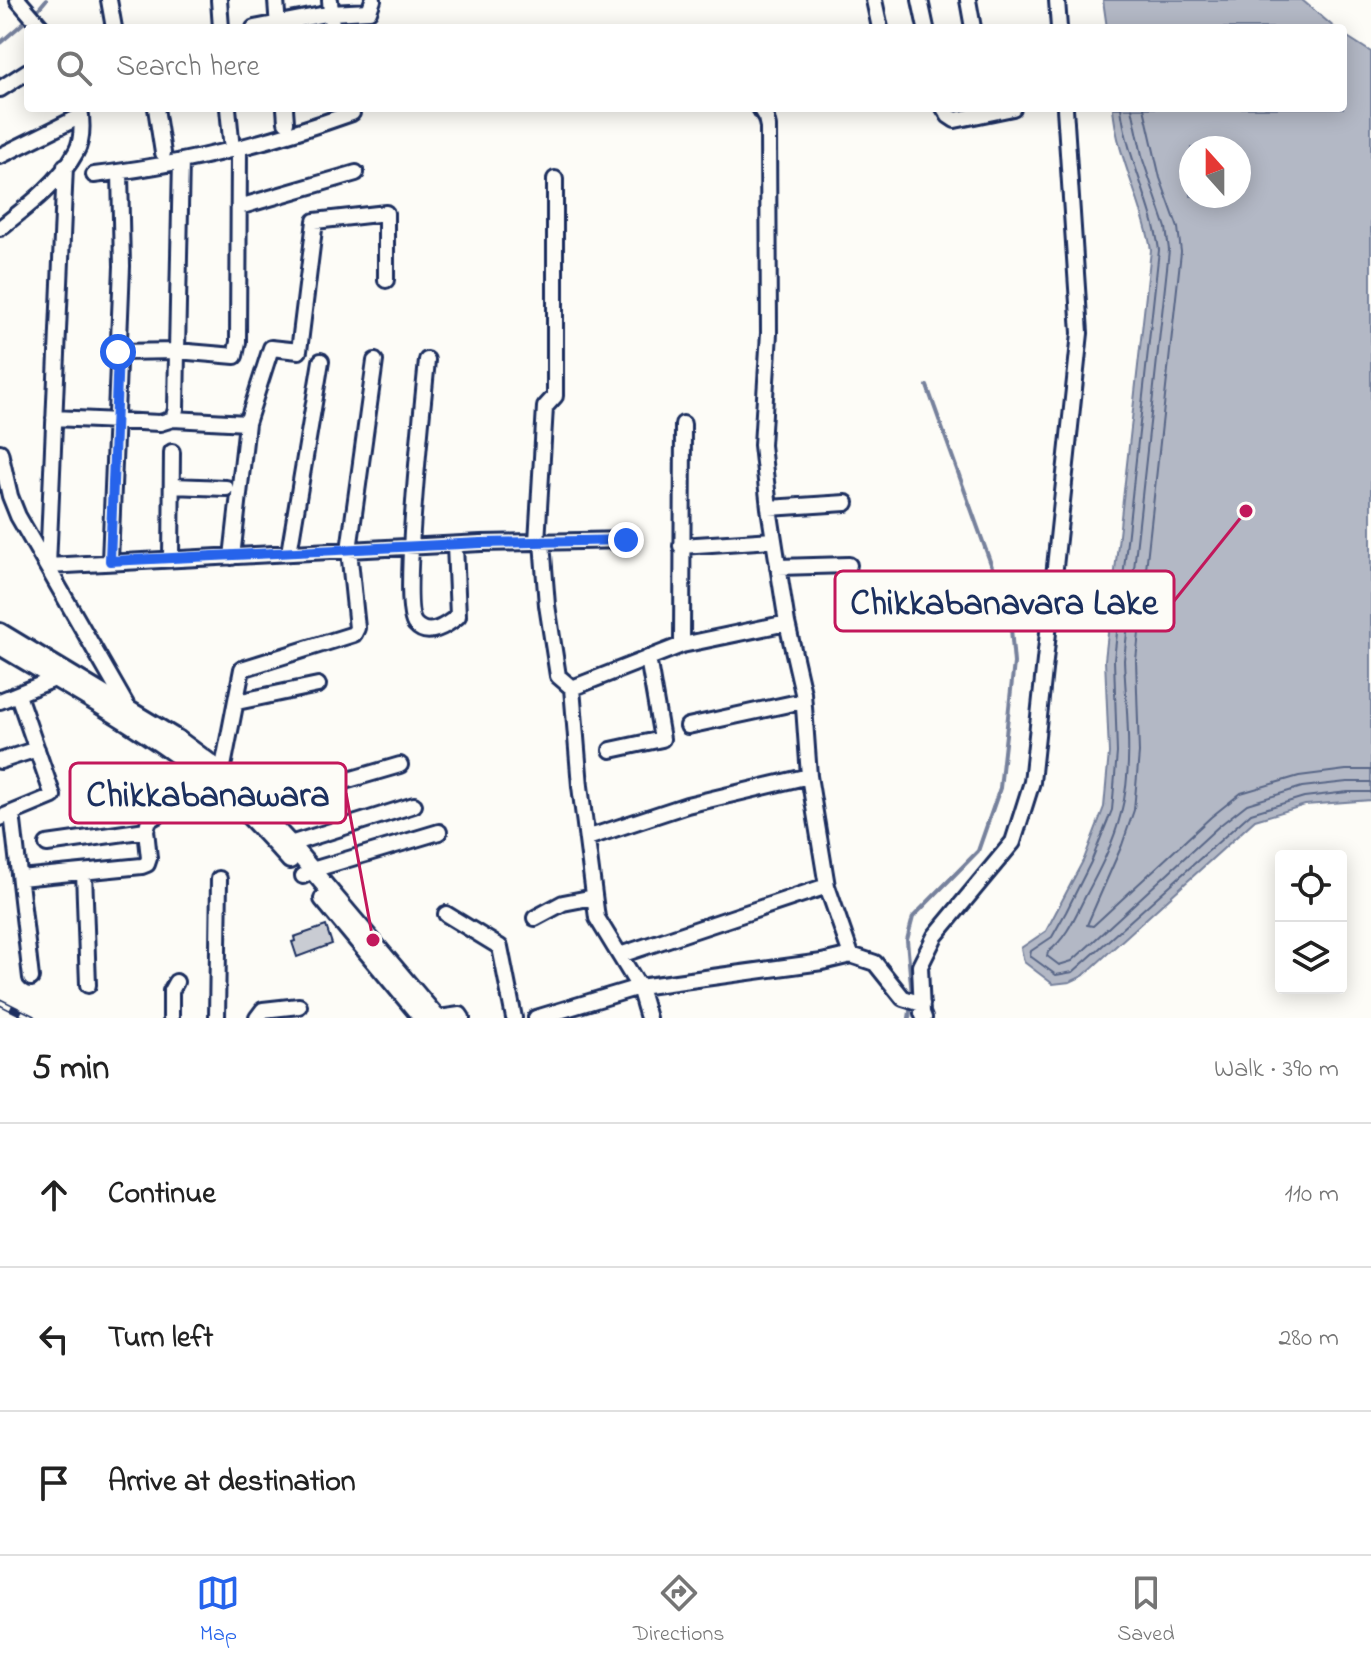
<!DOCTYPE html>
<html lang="en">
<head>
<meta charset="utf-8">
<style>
	body { margin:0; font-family:"Indie Flower",sans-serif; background:#f2f2f2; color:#222 }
	.controls { position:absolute; right:24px; bottom:24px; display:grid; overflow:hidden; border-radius:8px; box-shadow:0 4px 20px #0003 }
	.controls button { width:72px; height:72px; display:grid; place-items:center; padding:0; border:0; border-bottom:2px solid #e0e0e0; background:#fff; color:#222; font:40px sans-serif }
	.compass { position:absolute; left:1179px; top:136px; width:72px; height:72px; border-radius:50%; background:#fff; box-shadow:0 4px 20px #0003; rotate:339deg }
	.stop { position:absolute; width:24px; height:24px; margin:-18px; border:6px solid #2563eb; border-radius:50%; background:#fff }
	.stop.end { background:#2563eb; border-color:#fff; box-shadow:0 2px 8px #0008 }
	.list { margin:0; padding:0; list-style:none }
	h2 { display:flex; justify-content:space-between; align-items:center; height:104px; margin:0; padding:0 32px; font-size:34px }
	h2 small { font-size:26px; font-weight:400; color:#767676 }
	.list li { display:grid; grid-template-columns:52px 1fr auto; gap:24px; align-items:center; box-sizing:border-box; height:144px; padding:0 32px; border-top:2px solid #e0e0e0 }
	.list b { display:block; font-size:30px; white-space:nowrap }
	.list em { font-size:26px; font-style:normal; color:#767676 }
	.icon { flex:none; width:44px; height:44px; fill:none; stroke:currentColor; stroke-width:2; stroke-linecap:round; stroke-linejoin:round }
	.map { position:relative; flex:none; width:1371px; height:1018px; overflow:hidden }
	.search { position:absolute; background:#fff; box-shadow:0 4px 20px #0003; left:24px; right:24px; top:24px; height:88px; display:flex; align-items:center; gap:20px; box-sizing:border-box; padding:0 28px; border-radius:8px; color:#767676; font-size:30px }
	.sheet { height:536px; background:#fff }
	nav { display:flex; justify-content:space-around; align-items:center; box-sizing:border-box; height:112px; border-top:2px solid #e0e0e0; background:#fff; font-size:22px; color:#767676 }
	nav a { display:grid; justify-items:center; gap:4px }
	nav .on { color:#2563eb }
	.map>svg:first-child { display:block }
</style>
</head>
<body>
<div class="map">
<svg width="1371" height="1018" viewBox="0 0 1371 1018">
	<rect width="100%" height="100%" fill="#fdfcf7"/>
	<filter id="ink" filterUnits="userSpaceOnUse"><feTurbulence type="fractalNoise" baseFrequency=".0125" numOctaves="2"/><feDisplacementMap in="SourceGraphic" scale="16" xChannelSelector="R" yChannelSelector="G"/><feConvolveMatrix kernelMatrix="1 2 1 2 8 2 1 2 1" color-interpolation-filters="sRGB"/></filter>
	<g filter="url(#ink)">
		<path fill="#b3b8c5" stroke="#76819c" stroke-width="2" fill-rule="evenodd" d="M1103,0H1302L1335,28H1107Z
			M1343,34L1371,52V800L1305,805L1255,820L1083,976L1070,982L1053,984L1024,962L1021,948L1046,931L1084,859L1104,807L1109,753L1105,660L1151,250C1143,202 1117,158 1113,108H1343ZM1191,148H1239V196H1191Z"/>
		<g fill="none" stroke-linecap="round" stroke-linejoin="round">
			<path stroke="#586687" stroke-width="2" d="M1121,108C1127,158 1152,202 1159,250L1114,660L1117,753L1112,810L1091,862L1066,912L1052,937L1031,951L1030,956L1056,975L1073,972L1251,813L1304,797L1348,792H1371
				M1132,108L1143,160L1166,228L1169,250L1124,660C1126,709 1134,765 1121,813C1114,842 1099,871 1085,897C1075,917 1066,939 1048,952L1047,956L1059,965L1072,961L1219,826L1247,804L1302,787L1347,782H1371
				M1144,108L1160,178L1178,228L1181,252L1136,660L1139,753L1134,810L1122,845L1087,925L1093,926L1211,817L1241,793L1299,776L1346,770H1371"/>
			<path stroke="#76819c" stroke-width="4" d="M35,13L46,0
				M0,43L28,19
				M912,996L907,940L913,917L978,851L1000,788L1014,663L1010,617L927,386
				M909,1018L911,1004"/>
		</g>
		<path fill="#c9ccd3" stroke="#1b2f5e" stroke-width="2" d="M326,926L332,944L297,957L292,942L295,941L294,937Z"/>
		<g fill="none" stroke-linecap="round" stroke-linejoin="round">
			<defs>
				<path id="minor" d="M18,0L42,28
					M109,0L114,28
					M219,0L221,28
					M276,0L278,28
					M330,0L332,28
					M874,0L880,28
					M920,0L926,28
					M968,0L973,28
					M1057,0L1059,28
					M254,28L331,13L369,11L373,0
					M0,89L28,71
					M156,108L163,153
					M228,108L232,150
					M285,108L286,122
					M944,108L949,116L955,120L1013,108
					M0,156L81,116
					M181,161L177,351L235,356L238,342L239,149
					M65,166L48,566L481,543L626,540
					M94,175C183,165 268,143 352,113
					M239,207L356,173
					M0,228C27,207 60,182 76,152C83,140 82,121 80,108
					M427,360C424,395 400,607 415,624C428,639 447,625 458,616L455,545
					M54,418L160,423L173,419L176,409L177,351L118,352
					M173,419L247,423L232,557
					M247,423L271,348L299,351L315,221L386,213V280
					M0,452L10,496L18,516L128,708L126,711
					M172,486L226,488
					M769,508L846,503
					M537,542L545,407L555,396V179
					M542,542L547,605L558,676L572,688
					M681,546L774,540
					M289,553L321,361
					M171,560L172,452
					M110,561L122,266L120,172
					M778,567L849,565
					M682,645L683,424
					M0,701L62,676
					M237,702L318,685
					M688,726L803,701
					M611,750L662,739L648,658
					M0,761L37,749
					M222,772L242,669L354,634L357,628L349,550L375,361
					M12,813L31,978
					M266,816L290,797L400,765
					M0,818L53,796L18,695
					M587,838L687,805L809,776
					M47,844L146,830L149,820L213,783
					M290,844L414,805
					M84,872L88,985
					M303,876L312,870L439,832
					M20,878L142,866L147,864L149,858L146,830
					M446,914L500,947L514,1018
					M535,918L563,903L594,897
					M620,955L827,886
					M851,955L875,963L903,998L922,1004
					M171,1018V991L176,982
					M217,1018L219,879
					M257,1018L263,1010L299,1006
					M439,1018L460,1015L462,1018
					M536,1018L639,987L597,918L580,786L572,688L682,645L787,623
					M648,1018L639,987L822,962L851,955L827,886L809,776L803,693L787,623L769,508L762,445L769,333L768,127L766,118L760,108
					M924,1018L922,1013L920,966L935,936L1013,842L1032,782L1080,333L1065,108"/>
				<path id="major" d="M0,632L179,740L225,774L290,844L437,1018
					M0,646C72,689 147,729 212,782C241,805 265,833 290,860
					M323,899L422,1018"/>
			</defs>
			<use href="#minor" stroke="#1b2f5e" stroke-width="20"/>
			<use href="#major" stroke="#1b2f5e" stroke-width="22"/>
			<use href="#minor" stroke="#fdfcf7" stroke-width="14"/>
			<use href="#major" stroke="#fdfcf7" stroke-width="16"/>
			<defs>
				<path id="rail" d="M0,1002L32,1018"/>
			</defs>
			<use href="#rail" stroke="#1b2f5e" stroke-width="7"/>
			<use href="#rail" stroke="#fdfcf7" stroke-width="4" stroke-dasharray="12" stroke-linecap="butt"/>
		</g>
	</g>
	<g fill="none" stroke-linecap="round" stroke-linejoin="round" filter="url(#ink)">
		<path stroke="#2563eb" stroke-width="10" d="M118,352L110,561L481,543L626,540"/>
	</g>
	<path fill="none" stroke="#c2185b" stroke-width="3" d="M1246 511L1174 601M373 940L346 793"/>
	<g fill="#c2185b" stroke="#fdfcf7" stroke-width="3">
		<circle cx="1246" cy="511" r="8"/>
		<circle cx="373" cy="940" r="8"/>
	</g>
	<g fill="#fdfcf7" stroke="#c2185b" stroke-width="3">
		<rect x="835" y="571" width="339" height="60" rx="8"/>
		<rect x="70" y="763" width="276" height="60" rx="8"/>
	</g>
	<g font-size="36" text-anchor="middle" font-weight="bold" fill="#1b2f5e">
		<text x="1004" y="614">Chikkabanavara Lake</text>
		<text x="208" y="806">Chikkabanawara</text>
	</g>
</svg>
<div class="controls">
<button><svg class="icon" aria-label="locate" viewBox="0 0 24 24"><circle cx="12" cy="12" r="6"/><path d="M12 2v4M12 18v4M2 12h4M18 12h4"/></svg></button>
<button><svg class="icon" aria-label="layers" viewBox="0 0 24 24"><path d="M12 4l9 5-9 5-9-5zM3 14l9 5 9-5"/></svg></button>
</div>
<svg class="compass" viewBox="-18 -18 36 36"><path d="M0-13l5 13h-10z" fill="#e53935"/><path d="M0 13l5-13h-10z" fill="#767676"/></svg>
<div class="stop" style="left:118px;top:352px"></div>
<div class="stop end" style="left:626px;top:540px"></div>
<div class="search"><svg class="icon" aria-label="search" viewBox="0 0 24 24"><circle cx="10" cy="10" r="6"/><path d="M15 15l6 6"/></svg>Search here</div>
</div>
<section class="sheet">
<h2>5 min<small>Walk · 390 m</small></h2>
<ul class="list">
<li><svg class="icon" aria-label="ahead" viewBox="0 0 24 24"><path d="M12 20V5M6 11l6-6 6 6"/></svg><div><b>Continue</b></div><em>110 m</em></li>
<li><svg class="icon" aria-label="left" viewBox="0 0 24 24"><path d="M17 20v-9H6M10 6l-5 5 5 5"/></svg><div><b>Turn left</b></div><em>280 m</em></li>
<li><svg class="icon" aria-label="arrive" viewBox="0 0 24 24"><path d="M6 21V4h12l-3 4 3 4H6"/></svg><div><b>Arrive at destination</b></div></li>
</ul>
</section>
<nav>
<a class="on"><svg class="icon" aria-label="map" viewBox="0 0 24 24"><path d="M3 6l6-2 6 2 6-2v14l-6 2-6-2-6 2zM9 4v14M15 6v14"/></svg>Map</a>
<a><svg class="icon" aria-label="directions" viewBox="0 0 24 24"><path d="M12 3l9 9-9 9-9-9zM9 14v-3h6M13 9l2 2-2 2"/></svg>Directions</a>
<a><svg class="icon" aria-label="saved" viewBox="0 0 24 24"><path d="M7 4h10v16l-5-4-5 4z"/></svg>Saved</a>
</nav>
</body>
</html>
